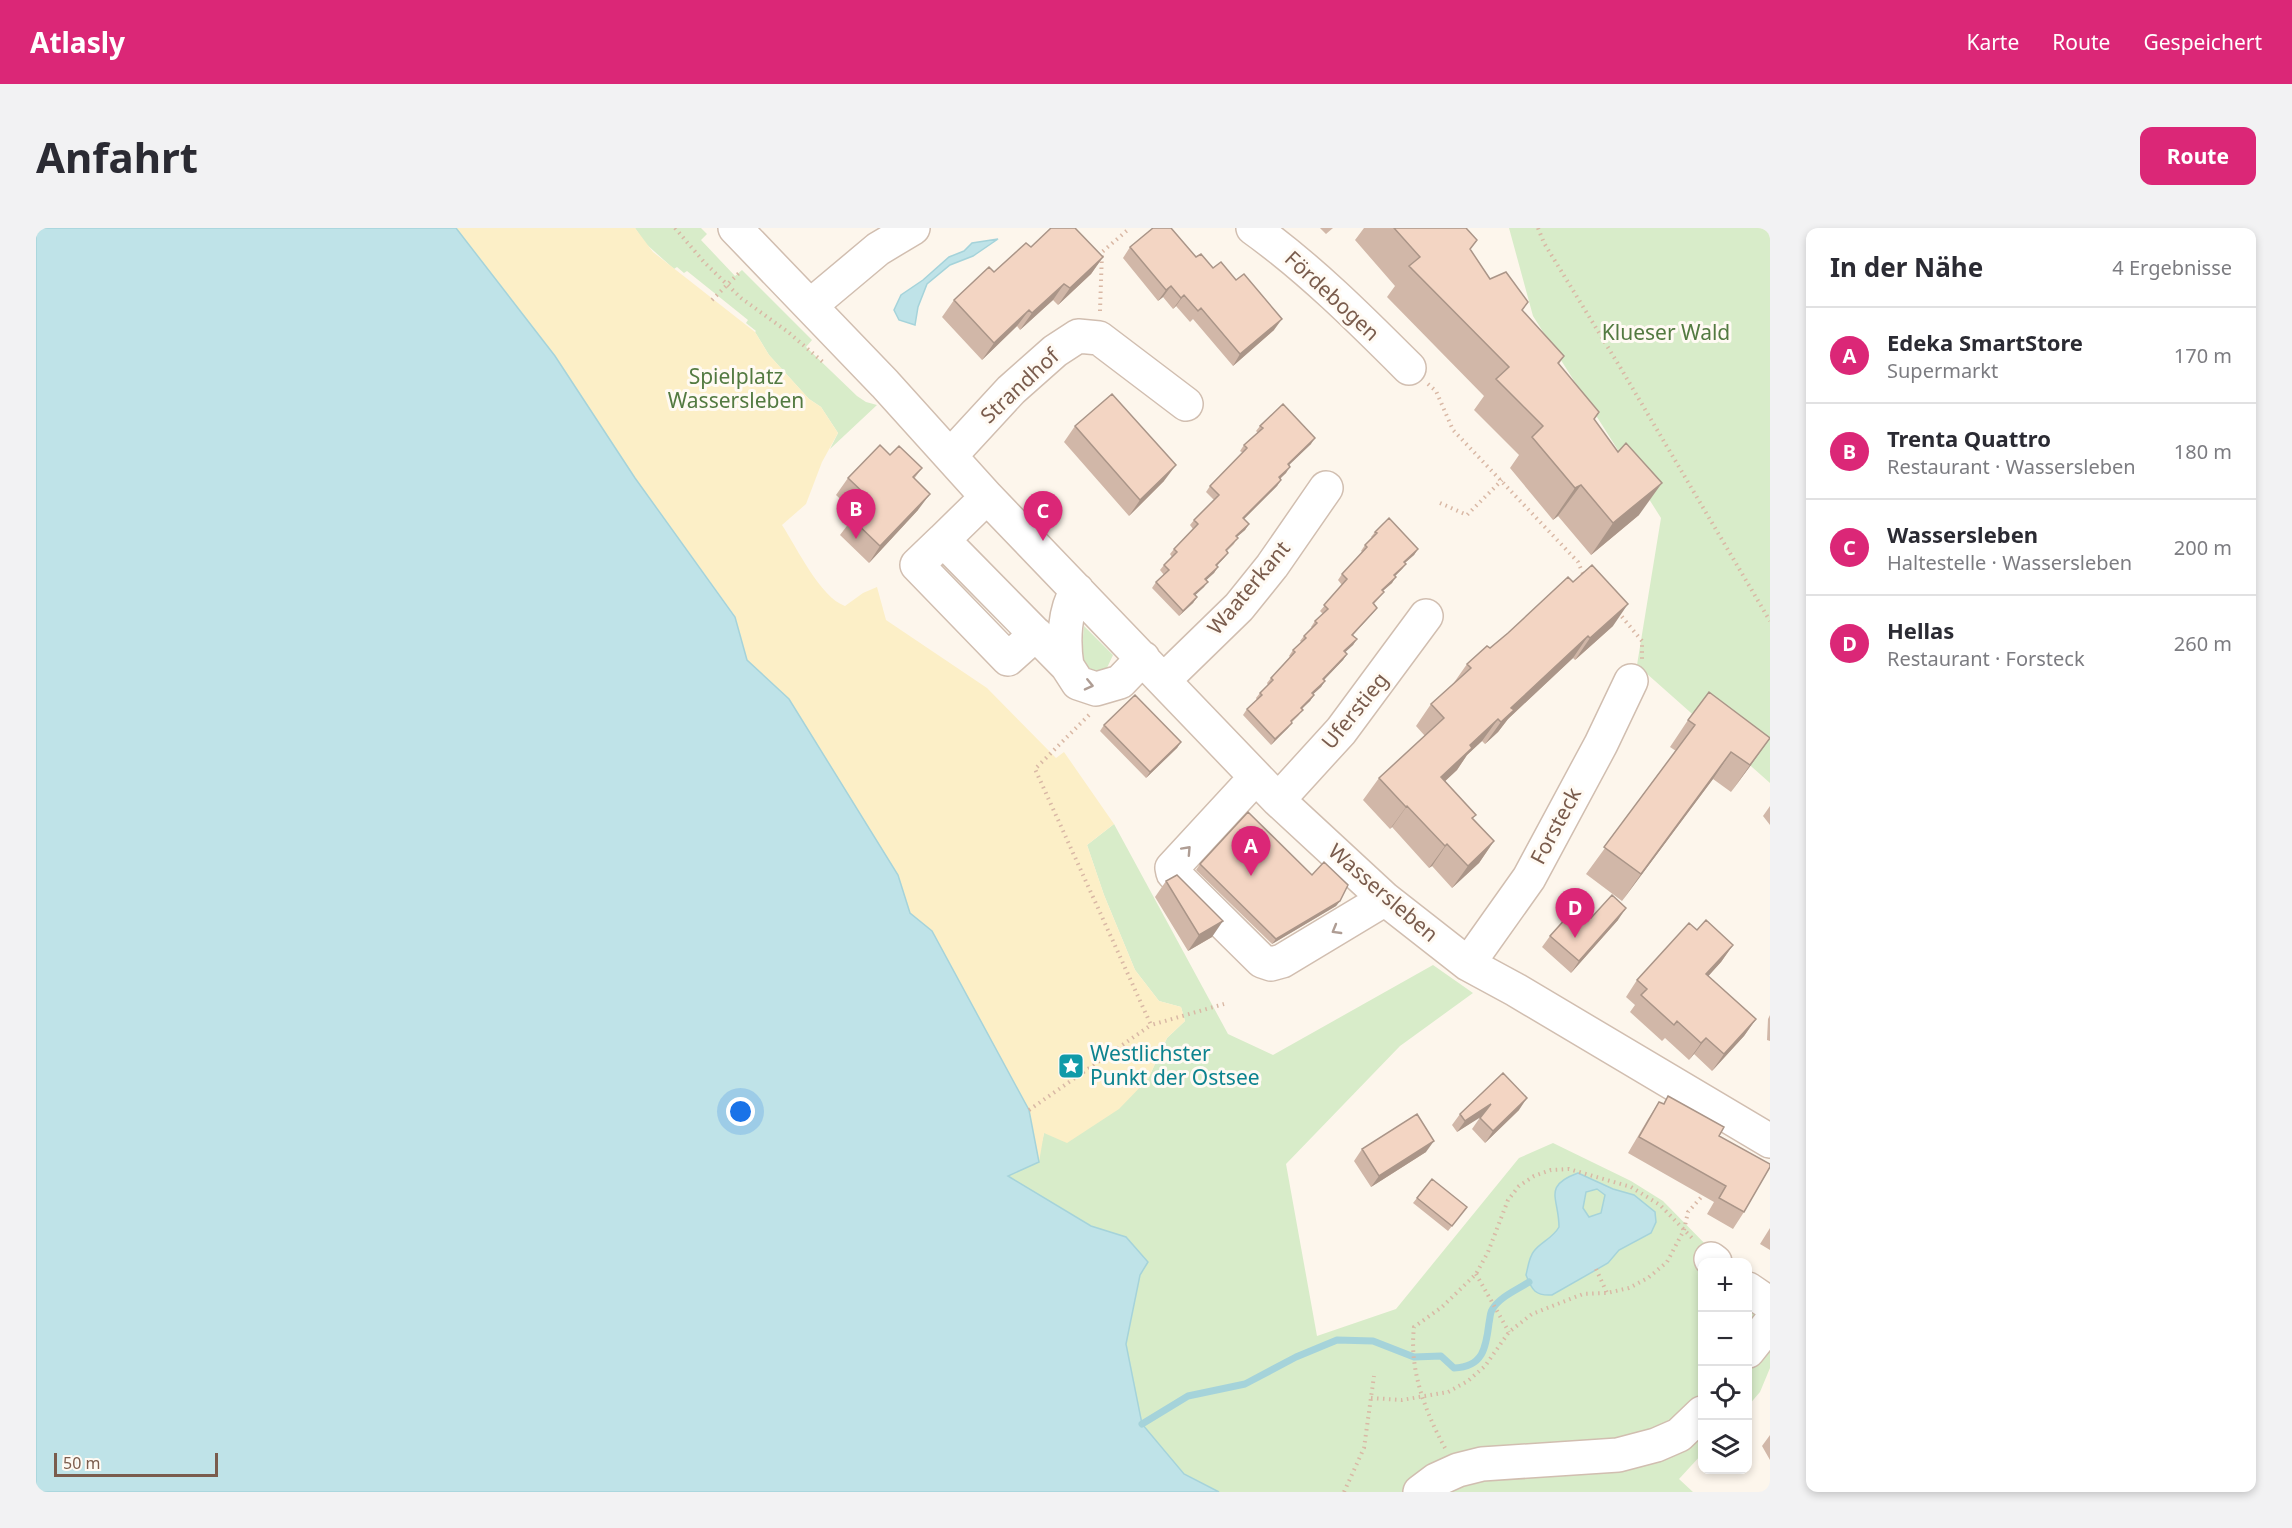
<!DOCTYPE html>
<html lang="de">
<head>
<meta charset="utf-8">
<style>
	body { margin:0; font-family:"Noto Sans",sans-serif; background:#f2f2f3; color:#2b2b33 }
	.controls { position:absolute; right:18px; bottom:18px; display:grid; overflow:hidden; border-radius:12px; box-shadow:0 3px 9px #0003 }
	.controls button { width:54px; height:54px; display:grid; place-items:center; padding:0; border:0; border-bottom:2px solid #e1e1e2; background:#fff; color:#2b2b33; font:30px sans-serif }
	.scale { position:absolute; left:18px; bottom:15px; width:164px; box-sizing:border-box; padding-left:6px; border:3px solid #7a5c4d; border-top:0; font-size:16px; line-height:21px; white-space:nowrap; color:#7a5c4d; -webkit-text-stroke:4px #fffaf3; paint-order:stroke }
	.you { position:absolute; left:705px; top:884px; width:21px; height:21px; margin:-15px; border:4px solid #fff; border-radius:50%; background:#1a73e8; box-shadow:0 0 0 9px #1a73e833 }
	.badge { display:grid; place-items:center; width:39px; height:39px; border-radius:50%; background:#db2777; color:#fff; font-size:20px; font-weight:700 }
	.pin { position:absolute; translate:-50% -50px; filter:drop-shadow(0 2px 3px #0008) }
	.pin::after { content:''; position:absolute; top:32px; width:21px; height:18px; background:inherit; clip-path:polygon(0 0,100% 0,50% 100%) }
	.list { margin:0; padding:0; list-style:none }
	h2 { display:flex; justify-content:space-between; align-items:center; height:78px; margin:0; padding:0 24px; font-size:26px }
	h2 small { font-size:20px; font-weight:400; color:#7c7c81 }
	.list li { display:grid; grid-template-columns:39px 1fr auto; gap:18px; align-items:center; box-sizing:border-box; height:96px; padding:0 24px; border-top:2px solid #e1e1e2 }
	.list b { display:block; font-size:22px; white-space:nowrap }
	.list p { margin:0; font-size:20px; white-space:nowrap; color:#7c7c81 }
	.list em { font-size:20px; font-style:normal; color:#7c7c81 }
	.icon { flex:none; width:33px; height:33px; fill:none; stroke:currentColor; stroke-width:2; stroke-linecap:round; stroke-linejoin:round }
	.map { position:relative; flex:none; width:1734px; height:1264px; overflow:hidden; border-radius:12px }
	header { display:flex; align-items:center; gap:36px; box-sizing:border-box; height:84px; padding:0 30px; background:#db2777; color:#fff }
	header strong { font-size:28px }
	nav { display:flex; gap:33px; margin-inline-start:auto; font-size:21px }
	.intro { display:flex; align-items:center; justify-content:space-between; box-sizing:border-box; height:144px; padding:0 36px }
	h1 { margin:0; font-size:42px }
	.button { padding:15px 27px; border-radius:12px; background:#db2777; color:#fff; font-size:21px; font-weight:700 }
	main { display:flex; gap:36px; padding:0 36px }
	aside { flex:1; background:#fff; border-radius:12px; box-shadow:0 3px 9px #0003 }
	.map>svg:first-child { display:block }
</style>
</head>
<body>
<header>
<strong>Atlasly</strong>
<nav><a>Karte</a><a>Route</a><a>Gespeichert</a></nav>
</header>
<div class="intro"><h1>Anfahrt</h1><a class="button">Route</a></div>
<main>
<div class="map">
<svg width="1734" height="1264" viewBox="0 0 1734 1264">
	<rect width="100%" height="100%" fill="#fdf6ec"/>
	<path fill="#d8ecc9" d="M420,0L1002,931L1008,905L1112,851L1131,810L1149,793L1145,779L1123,773L1099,742L1068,667L1051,617L1078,596L1192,806L1237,827L1397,737L1437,765L1364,818L1250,936L1281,1108L1360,1081L1483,930L1517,915L1595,953L1627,973L1678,1025L1666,1034V1226L1643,1251L1657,1264H1183L1148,1246L1106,1196L1090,1116L964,965Z
		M599,0H665L671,6L665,12L699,48L706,42L776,112L770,119L821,168L830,174L841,177L794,221L802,205L785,179L773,171L733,127L719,104L720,103L710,95L712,92L651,43L648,45L641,39L638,41L609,15Z
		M1473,0H1734V555L1601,437L1625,290L1497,88Z
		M1048,398L1077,427L1070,442L1062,444L1048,438L1045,431Z
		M1712,1054L1734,1069V1140L1724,1164L1712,1178Z"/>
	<path fill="#fcefc7" d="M420,0H599L617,24L719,104L733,127L773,171L785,179L802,205L786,234L770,276L746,297C761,320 784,369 809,378L827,365L841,359L850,392L951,460L1020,530L1028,524L1078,596L1051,617L1068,667L1099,742L1123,773L1145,779L1149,793L1131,810L1112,851L1083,881L1031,915L1008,905L1003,934L993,882L896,703L874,685L862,647L753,471L711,432L699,388L599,250L519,128Z"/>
	<path fill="#bfe3e8" stroke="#a5d3da" stroke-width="1.5" fill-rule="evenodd" d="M0,0H420L519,128L599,250L699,389L711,432L753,471L862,647L874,685L896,703L993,882L1003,934L972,948L1055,998L1090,1009L1112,1034L1104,1047L1090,1116L1106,1196L1148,1246L1183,1264H0Z
		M962,11L937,28L914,37L891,56L882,79L879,97L863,92L858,82L865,67L887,52L913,29L928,23L936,15Z
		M1542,945L1577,961L1598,967L1619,984L1620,994L1615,1005L1583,1022L1572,1035L1516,1067C1499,1068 1496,1062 1490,1047C1492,1039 1493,1029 1498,1023C1505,1014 1517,1010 1523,999C1523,970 1506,958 1542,945ZM1561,961L1569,967L1565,985L1553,989L1547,980L1550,964Z"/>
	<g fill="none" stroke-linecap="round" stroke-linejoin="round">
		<path stroke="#a5d3da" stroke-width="7" d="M1106,1196L1152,1168L1209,1156L1260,1129L1301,1112L1337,1113L1378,1129L1405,1128L1418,1140C1447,1139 1450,1120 1453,1095C1454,1091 1454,1085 1456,1082C1463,1069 1481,1062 1493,1054"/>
		<defs>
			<path id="minor" d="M699,0L849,156L951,269L1242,572L1349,671L1432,736L1480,762L1734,913
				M1217,0C1274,41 1323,90 1373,140
				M774,78L842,21L877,0
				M915,227L975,162L1019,123L1042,108L1063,110L1150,176
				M951,269L907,312L1031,438L1042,455L1060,461L1084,454L1107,430
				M907,312L881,337L972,431L1000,406
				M1031,438C1027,413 1028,383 1041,362
				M1128,452L1203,379L1236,338L1290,260
				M1220,549L1136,640L1137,645L1226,733L1235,736L1246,733L1349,671
				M1242,572L1305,503L1390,388
				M1432,736L1493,650L1565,516L1595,453
				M1675,1031L1679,1034
				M1712,1061L1734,1076
				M1712,1123L1734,1095
				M1384,1264L1400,1252L1422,1242L1446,1236L1582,1227L1620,1217L1643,1207L1666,1185"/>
		</defs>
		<use href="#minor" stroke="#d1beb0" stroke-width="36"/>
		<path stroke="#d9b8a5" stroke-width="4" stroke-dasharray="1.5 4.5" stroke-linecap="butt" d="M639,0L668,34L705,70L752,104L787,134
			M1502,0L1508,15L1584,139L1734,393
			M676,72L704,44
			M1064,83L1066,24L1094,0
			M1392,156L1400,163L1417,202L1542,334L1548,348
			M1404,275L1431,287L1466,252
			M1582,384L1606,413V431
			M1053,487L999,541L1115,797L1188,776
			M993,882L1115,797
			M1560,1041L1571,1065
			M1440,1046L1473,1104
			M1335,1170L1366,1172L1412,1164L1432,1153L1449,1138L1473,1104L1496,1086L1547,1066L1571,1065L1593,1060L1612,1050L1631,1034L1648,1002L1652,984L1668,966
			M1409,1220C1389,1183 1373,1142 1378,1099L1406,1079L1440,1046L1452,1024L1472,972L1483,958L1498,948L1515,942L1533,941L1595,959L1624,977L1658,1012
			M1308,1264L1328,1220L1338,1148"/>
		<use href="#minor" stroke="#fff" stroke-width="33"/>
	</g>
	<path fill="#d1b7a8" d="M1284,0H1297L1290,6Z
		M1328,0H1430L1434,22L1454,51L1486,82L1528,128L1523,136L1558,192L1603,287L1555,327L1522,288L1517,292L1474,240L1483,227L1438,182L1448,168L1351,69L1359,58L1319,12Z
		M995,19L1067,29L1055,46L1022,77L1017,72L984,102L981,98L946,132L906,89L918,72Z
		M1094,19L1160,29L1177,40L1238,102L1197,138L1157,91L1154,94L1140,78L1137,81L1127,69L1122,73L1087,30Z
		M1039,198L1128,253L1093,288L1028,214Z
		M1224,198L1275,216L1252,237L1250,245L1244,251L1245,252L1241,258L1208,291L1213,296L1209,302L1201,309L1198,316L1191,323L1192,325L1188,330L1181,338L1182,339L1178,345L1170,352L1168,359L1159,367L1161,369L1157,375L1143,388L1116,360L1120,354L1128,347L1124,342L1128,337L1136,329L1134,326L1138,321L1157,301L1154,297L1158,292L1178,272L1170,264L1174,258L1207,225L1204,223L1208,217L1222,205L1220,203Z
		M854,227L886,240L878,251L882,282L833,335L804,307L820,286L800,267L812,250Z
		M1339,304L1382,321L1378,327L1369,335L1370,336L1366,341L1359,348L1356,355L1347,363L1348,364L1344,369L1338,376L1337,385L1317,407L1321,411L1317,417L1309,424L1311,426L1307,432L1288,452L1289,453L1285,459L1277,466L1278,467L1274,473L1266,481L1263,487L1256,494L1252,500L1235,517L1207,487L1211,481L1221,472L1220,470L1224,465L1232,457L1231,455L1235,450L1254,429L1253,428L1257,422L1265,414L1264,413L1268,408L1276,400L1275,399L1279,393L1287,386L1284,383L1306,357L1302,352L1306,346L1326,324L1325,323L1329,317L1336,310L1335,309Z
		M1577,398L1539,432L1537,430L1472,491L1462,504L1449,516L1446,513L1431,527L1421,542L1409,553L1440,587L1437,590L1458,613L1443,635L1416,660L1396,638L1393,640L1356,599L1354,601L1327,572L1343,550L1389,508L1380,498L1395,476L1417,456L1431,436L1454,420Z
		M1652,492L1715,537L1695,564L1677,551L1586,673L1550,646L1640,523L1634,519Z
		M1068,497L1145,514L1141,520L1110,550L1064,503Z
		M1734,578V597L1727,588Z
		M1164,636L1276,647L1304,673L1300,678L1236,716L1160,642Z
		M1130,653L1176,709L1152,723L1119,669Z
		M1555,690L1582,692L1535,745L1506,719L1514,708Z
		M1697,717L1685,734L1672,748L1720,791L1708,808L1676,843L1658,826L1653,832L1629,810L1626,813L1594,784L1599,777L1590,769L1601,752Z
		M1734,787V813L1731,812L1732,791Z
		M1632,868L1683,908L1708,984L1697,1001L1671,986L1678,974L1592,925L1612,891L1623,874L1627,876Z
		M1483,882L1449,915L1436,901L1445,888L1421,904L1416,897L1424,886Z
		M1326,921L1390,924L1335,959L1318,933Z
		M1381,970L1431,979L1412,1003L1377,975Z
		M1734,1000V1022L1724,1016Z
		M1734,1207V1232L1726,1218Z"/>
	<path fill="#aa9588" d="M1067,29L1055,46L1022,77L1034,60Z
		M1028,56L1017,72L984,102L996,85Z
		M1135,58L1127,69L1122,73L1130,62Z
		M1148,67L1140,78L1137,81L1145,70Z
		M993,82L981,98L946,132L958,115Z
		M1246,91L1238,102L1197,138L1204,126Z
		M1279,210L1275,216L1248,242L1252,236Z
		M1140,237L1128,253L1093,288L1104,272Z
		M1254,239L1250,245L1239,255L1243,249Z
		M1245,252L1241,258L1203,296L1207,290Z
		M1626,255L1603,287L1555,327L1577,295Z
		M1545,257L1522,288L1517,292L1539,260Z
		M894,266L882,282L833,335L844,318Z
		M1213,296L1209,302L1196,313L1200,308Z
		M1382,321L1378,327L1364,339L1368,334Z
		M1192,325L1188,330L1176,342L1180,337Z
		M1370,336L1366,341L1354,353L1358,347Z
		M1182,339L1178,345L1165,357L1169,351Z
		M1360,349L1356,355L1342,367L1346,362Z
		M1172,354L1168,359L1154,372L1158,366Z
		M1161,369L1157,375L1143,388L1147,383Z
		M1592,376L1577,398L1539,432L1554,410Z
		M1341,380L1337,385L1312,412L1316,407Z
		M1552,408L1537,430L1472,491L1462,504L1449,516L1475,480Z
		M1321,411L1317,417L1304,429L1308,423Z
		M1311,426L1307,432L1283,457L1287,451Z
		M1289,453L1285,459L1272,471L1276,465Z
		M1278,467L1274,473L1261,485L1265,480Z
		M1462,491L1446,513L1431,527L1421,542L1390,571L1405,549L1434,517Z
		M1256,495L1252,500L1235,517L1239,511Z
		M1734,510L1715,537L1695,564L1714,537Z
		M1145,514L1141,520L1110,550L1114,544Z
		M1695,524L1677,551L1586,673L1605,646Z
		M1371,578L1356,599L1354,601L1370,579Z
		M1458,613L1443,635L1416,660L1432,638Z
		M1411,616L1396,638L1393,640L1409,618Z
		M1304,673L1300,678L1236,716L1240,711Z
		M1590,680L1582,692L1535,745L1543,733Z
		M1187,693L1176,709L1152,723L1163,707Z
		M1697,717L1685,734L1659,763L1670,746Z
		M1720,791L1708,808L1676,843L1688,826Z
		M1670,810L1658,826L1653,832L1665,815Z
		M1491,870L1483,882L1449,915L1457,903Z
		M1455,876L1448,887L1421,904L1429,893Z
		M1398,913L1390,924L1335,959L1343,948Z"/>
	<path fill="#f3d5c3" stroke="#aa9588" stroke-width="1.5" d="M1015,0H1039L1067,29L1034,60L1028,56L996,85L993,82L958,115L918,72L953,39L958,44L990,15L995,19Z
		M1117,0H1135L1160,29L1165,26L1177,40L1185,34L1200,52L1208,46L1246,91L1204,126L1165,80L1162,83L1148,67L1145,70L1135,58L1130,62L1094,19Z
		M1358,0H1430L1441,12L1434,21L1454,51L1470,44L1492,74L1486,82L1528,128L1522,135L1563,184L1558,191L1582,224L1590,215L1626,255L1577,295L1545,257L1539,260L1496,209L1507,198L1460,151L1473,139L1373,38L1384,29Z
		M1076,166L1140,237L1104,272L1039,198Z
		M1247,176L1279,210L1252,236L1254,239L1243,249L1245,252L1207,290L1213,296L1200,308L1202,310L1190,322L1192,325L1180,337L1182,339L1169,351L1172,354L1158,366L1161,369L1147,383L1120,354L1133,342L1128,337L1141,324L1138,321L1162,296L1158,292L1183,267L1174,258L1211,220L1208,217L1227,200L1224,198Z
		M844,217L854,227L863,218L886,240L877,249L894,266L844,318L816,291L834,271L812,250Z
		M1353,290L1382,321L1368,334L1370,336L1358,347L1360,349L1346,362L1348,364L1337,375L1341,380L1316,407L1321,411L1308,423L1311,426L1287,451L1289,453L1276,465L1278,467L1265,480L1267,482L1255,493L1256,495L1239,511L1211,481L1226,467L1224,465L1237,452L1235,450L1259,424L1257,422L1270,410L1268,408L1281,395L1279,393L1292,381L1288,377L1311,351L1306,346L1331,319L1329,317L1341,305L1339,304Z
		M1556,337L1592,376L1554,410L1552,408L1475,480L1478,482L1465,494L1462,491L1434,517L1436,520L1405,549L1440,587L1436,590L1458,613L1432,638L1411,616L1409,618L1371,578L1370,579L1343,550L1408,490L1395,476L1435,440L1431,436L1451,418L1454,420L1472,405L1532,349L1537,354Z
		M1673,464L1734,510L1714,537L1695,524L1605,646L1568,619L1659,497L1652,492Z
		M1099,467L1145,514L1114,544L1068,497Z
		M1212,584L1276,647L1288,634L1312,657L1304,673L1240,711L1164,636Z
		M1141,647L1187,693L1163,707L1130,653Z
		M1576,667L1590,680L1543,733L1514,708L1541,678L1555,690Z
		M1670,692L1697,717L1670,746L1720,791L1688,826L1670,810L1665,815L1641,793L1638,797L1605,767L1611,761L1601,752L1653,695L1661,702Z
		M1467,845L1491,870L1457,903L1444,890L1455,876L1429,893L1424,886Z
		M1632,868L1688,899L1683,908L1734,936V939L1708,984L1683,970L1690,958L1603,909L1623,874L1628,876Z
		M1381,886L1398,913L1343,948L1326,921Z
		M1396,951L1431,979L1416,998L1381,970Z"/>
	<defs><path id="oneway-chevron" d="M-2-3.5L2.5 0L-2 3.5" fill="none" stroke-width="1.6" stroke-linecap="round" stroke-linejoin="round" transform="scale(1.5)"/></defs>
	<g stroke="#af9d94">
		<use href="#oneway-chevron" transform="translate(1053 457) rotate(13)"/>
		<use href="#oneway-chevron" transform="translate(1151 622) rotate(-47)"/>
		<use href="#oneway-chevron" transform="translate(1300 702) rotate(150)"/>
	</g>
	<defs>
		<symbol id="sight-square" viewBox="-11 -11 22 22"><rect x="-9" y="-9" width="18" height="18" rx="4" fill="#0f9aa8" stroke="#fffaf3"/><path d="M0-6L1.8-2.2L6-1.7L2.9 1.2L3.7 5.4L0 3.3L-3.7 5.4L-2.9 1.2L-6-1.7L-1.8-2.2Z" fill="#fff"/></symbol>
	</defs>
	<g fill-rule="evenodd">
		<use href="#sight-square" x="1020" y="823" width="30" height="30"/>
	</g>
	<g text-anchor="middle" stroke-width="6" stroke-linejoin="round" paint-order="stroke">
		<g font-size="21" fill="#7a5c4d" stroke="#fffaf3">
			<text transform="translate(1296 68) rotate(43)" y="7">Fördebogen</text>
			<text transform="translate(984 158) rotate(-43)" y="7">Strandhof</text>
			<text transform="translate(1213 360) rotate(-50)" y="7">Waaterkant</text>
			<text transform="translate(1319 483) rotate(-51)" y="7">Uferstieg</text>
			<text transform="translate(1520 598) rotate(-62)" y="7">Forsteck</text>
			<text transform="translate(1347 665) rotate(41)" y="7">Wassersleben</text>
		</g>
		<g font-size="21" fill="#537a41" stroke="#fffaf3">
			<text x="1630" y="112">Klueser Wald</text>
			<text x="700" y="156">Spielplatz<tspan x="700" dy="24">Wassersleben</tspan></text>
		</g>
		<g font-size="21" fill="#0d838f" stroke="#fffaf3" text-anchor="start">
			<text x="1054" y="833">Westlichster<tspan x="1054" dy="24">Punkt der Ostsee</tspan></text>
		</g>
	</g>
</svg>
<div class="controls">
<button>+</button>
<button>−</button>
<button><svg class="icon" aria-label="locate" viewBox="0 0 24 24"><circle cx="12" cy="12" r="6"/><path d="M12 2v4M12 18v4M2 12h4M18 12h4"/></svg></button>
<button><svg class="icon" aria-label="layers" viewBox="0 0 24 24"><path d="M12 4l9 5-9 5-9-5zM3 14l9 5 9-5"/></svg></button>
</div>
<div class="scale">50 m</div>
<div class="you"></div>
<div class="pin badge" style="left:1215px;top:648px">A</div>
<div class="pin badge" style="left:820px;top:311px">B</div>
<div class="pin badge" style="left:1007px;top:313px">C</div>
<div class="pin badge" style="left:1539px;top:710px">D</div>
</div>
<aside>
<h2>In der Nähe<small>4 Ergebnisse</small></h2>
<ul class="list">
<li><span class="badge">A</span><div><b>Edeka SmartStore</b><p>Supermarkt</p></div><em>170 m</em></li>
<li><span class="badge">B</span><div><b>Trenta Quattro</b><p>Restaurant · Wassersleben</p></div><em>180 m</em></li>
<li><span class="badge">C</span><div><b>Wassersleben</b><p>Haltestelle · Wassersleben</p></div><em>200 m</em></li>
<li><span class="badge">D</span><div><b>Hellas</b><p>Restaurant · Forsteck</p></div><em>260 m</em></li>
</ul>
</aside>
</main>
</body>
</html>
